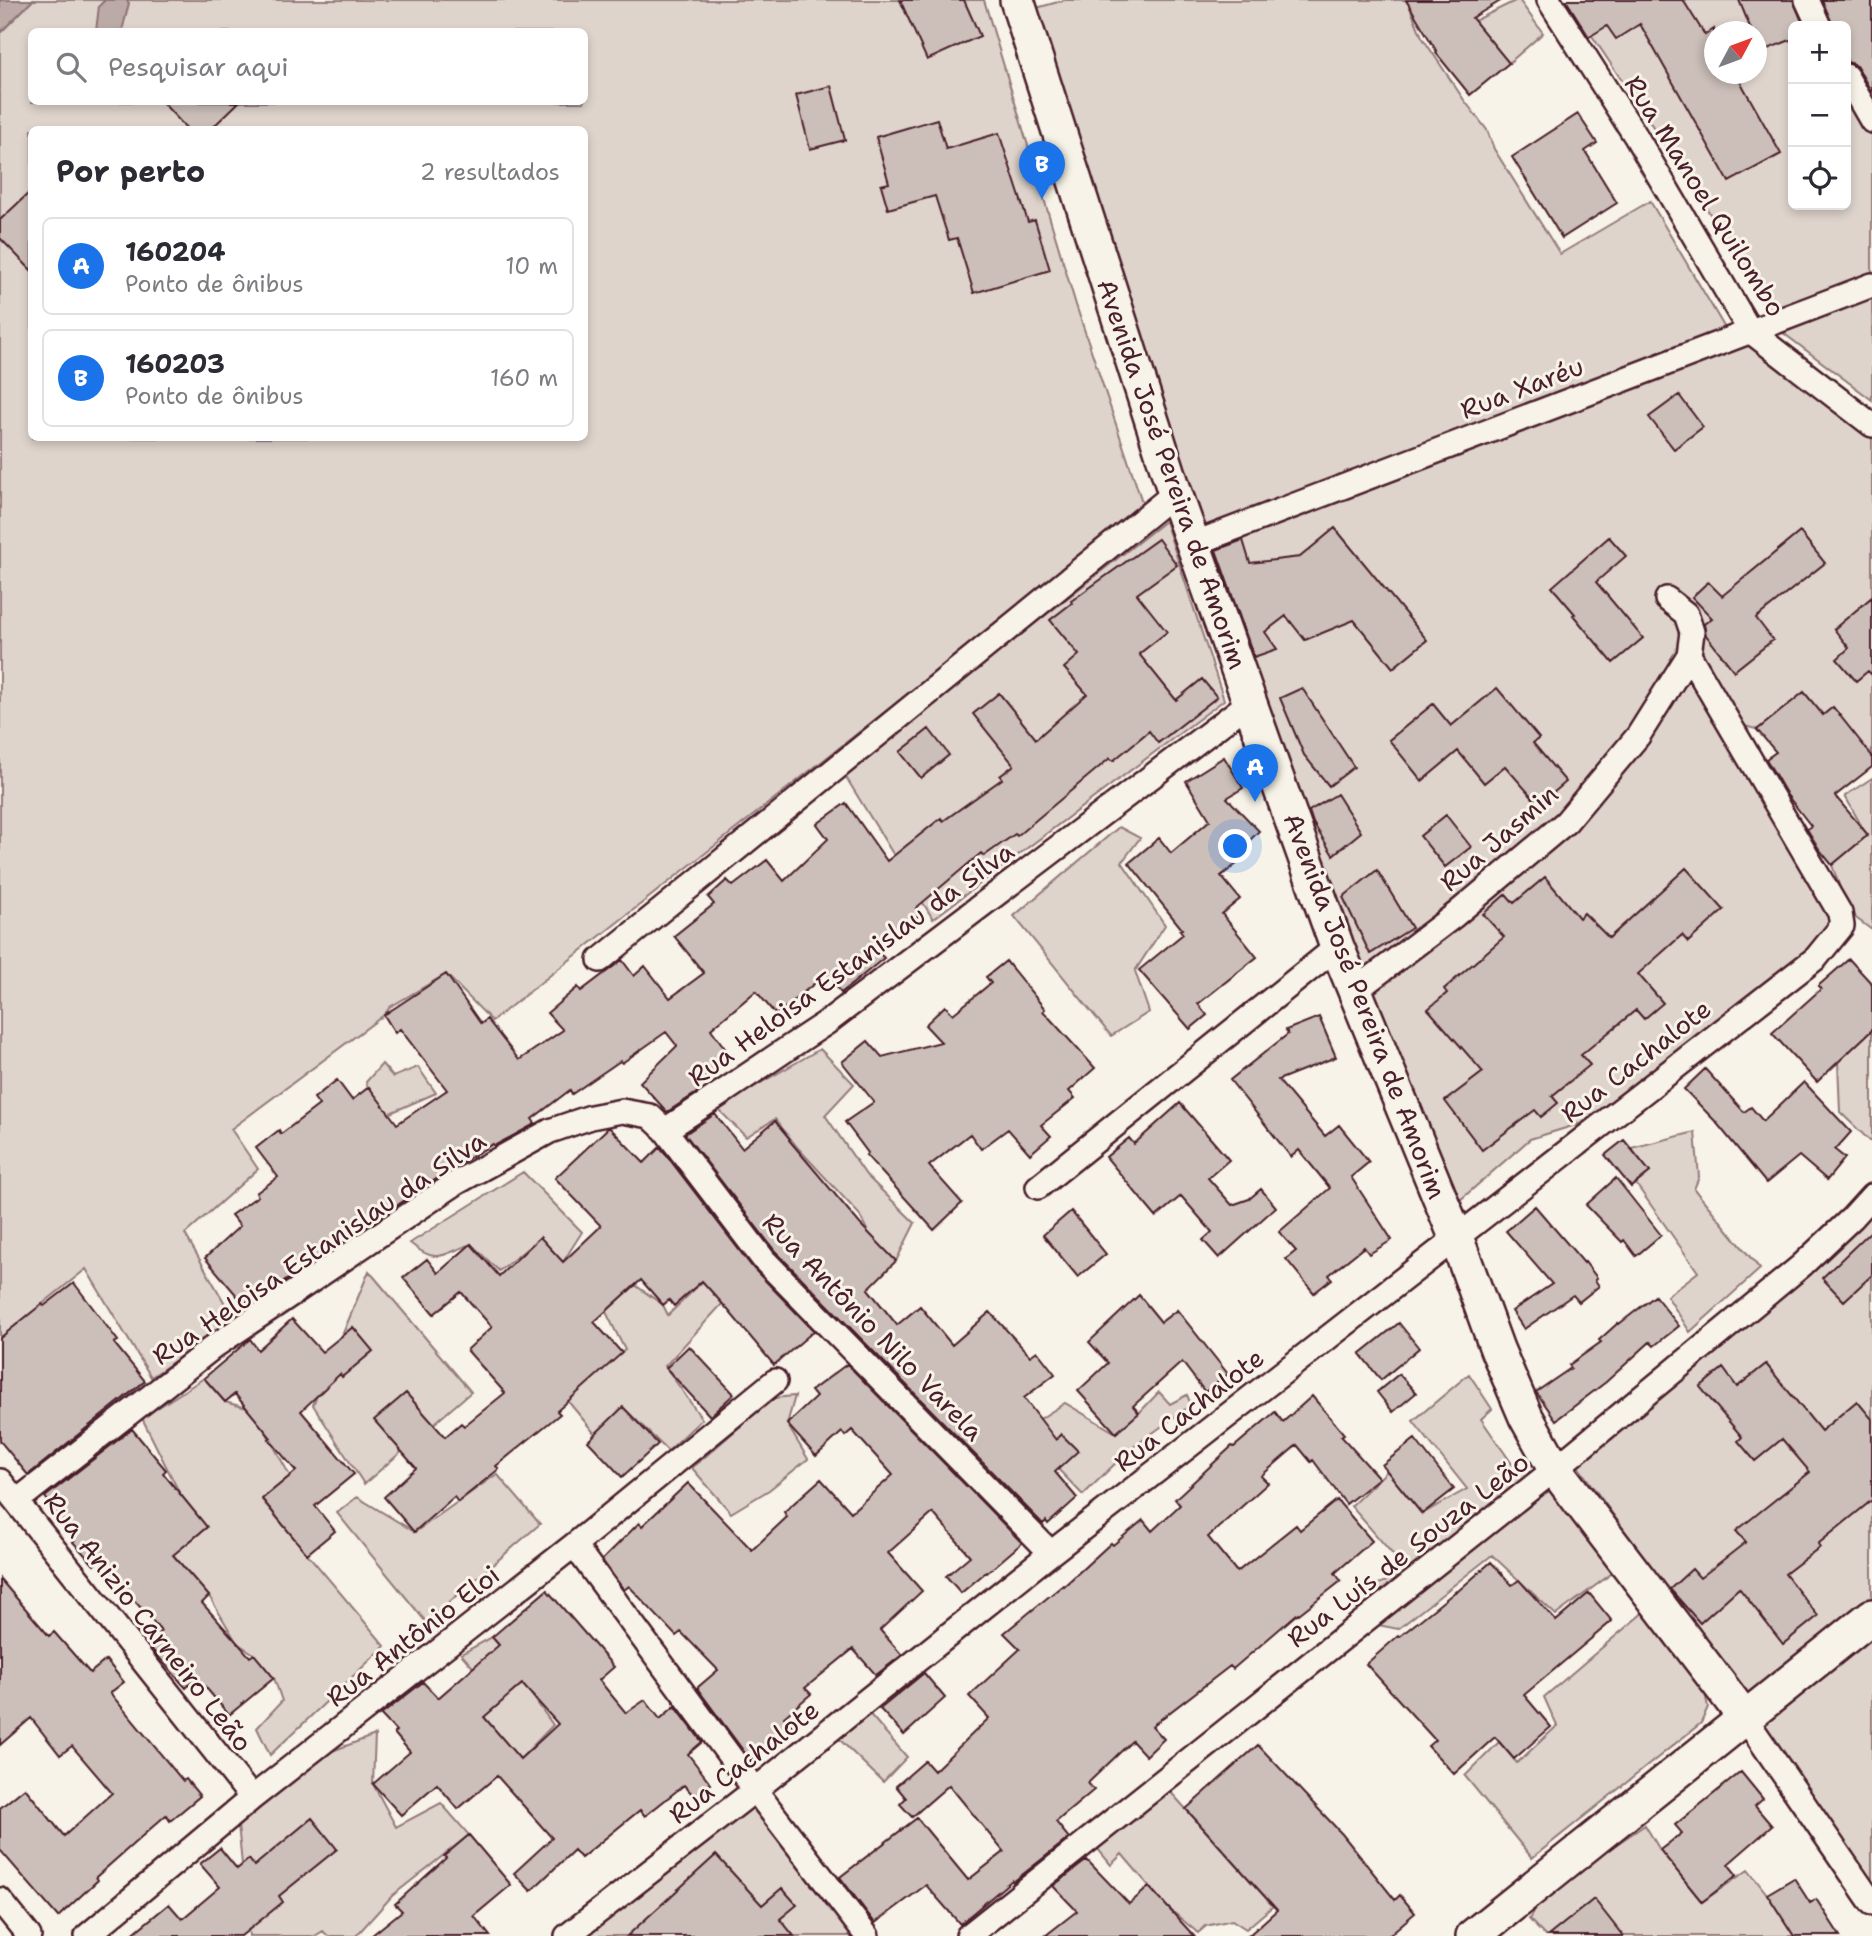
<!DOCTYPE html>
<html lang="pt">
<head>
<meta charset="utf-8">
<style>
	body { margin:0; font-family:"Shantell Sans",sans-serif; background:#f7f7f7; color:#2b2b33 }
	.controls { position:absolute; right:21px; top:21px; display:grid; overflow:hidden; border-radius:10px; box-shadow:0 4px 10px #0003 }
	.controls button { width:63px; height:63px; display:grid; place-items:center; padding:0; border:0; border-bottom:2px solid #e1e1e2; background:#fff; color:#2b2b33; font:35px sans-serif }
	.compass { position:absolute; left:1704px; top:21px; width:63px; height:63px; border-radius:50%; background:#fff; box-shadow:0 4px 10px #0003; rotate:49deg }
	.you { position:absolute; left:1236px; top:847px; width:24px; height:24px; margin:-18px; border:5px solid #fff; border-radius:50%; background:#1a73e8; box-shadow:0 0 0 10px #1a73e833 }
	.badge { display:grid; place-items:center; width:46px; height:46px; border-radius:50%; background:#1a73e8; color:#fff; font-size:23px; font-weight:700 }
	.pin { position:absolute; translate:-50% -58px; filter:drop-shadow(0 2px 4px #0008) }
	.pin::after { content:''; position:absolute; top:37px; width:24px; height:21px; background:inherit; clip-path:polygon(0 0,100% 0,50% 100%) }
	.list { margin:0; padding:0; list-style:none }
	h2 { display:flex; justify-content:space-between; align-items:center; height:91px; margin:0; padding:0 28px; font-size:30px }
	h2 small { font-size:23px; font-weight:400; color:#7c7c81 }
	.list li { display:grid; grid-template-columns:46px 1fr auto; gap:21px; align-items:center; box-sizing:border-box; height:98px; margin:0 14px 14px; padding:0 14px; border:2px solid #e1e1e2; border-radius:10px }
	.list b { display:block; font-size:26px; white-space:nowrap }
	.list p { margin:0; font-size:23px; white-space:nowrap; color:#7c7c81 }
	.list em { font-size:23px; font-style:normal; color:#7c7c81 }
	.icon { flex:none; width:38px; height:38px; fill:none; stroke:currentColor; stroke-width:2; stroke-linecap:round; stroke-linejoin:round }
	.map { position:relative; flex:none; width:1872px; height:1936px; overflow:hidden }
	.search { position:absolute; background:#fff; box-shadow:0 4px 10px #0003; left:28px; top:28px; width:560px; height:77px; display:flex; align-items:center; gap:18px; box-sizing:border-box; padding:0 24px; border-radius:10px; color:#7c7c81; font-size:26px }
	.panel { position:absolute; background:#fff; box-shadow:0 4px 10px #0003; left:28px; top:126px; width:560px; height:315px; border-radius:10px }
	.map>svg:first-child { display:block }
</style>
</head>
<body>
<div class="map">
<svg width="1872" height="1936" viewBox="0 0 1872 1936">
	<rect width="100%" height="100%" fill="#f7f3e8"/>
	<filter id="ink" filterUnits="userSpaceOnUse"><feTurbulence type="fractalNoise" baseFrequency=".0143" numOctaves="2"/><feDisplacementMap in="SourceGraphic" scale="14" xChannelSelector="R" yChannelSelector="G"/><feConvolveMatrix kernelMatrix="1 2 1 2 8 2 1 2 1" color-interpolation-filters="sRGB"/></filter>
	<g filter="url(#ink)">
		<path fill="#ded4cc" stroke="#947a7c" stroke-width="2" fill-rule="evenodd" d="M33,0H984L1076,305L1144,508L492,1021L446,974L390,1007L384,1015L231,1129L258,1169L185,1234L235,1321L151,1377L86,1269L0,1338V33ZM32,32H584V102H32ZM32,130H584V438H32Z
			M1065,0H1405L1409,5L1422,37L1464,100L1487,130L1494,149L1560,254L1650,201L1726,330L1198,535L1033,9Z
			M1517,0H1519L1543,33L1509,63L1474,21Z
			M1568,0H1872V400L1778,329L1700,197ZM1793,26H1846V205H1793ZM1714,32H1756V74H1714Z
			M1755,334L1872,429V762L1745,726L1832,922L1794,965L1592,1120L1530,1139L1451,1208L1364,992L1538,832L1357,976L1203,550Z
			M1165,521L1224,700L933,919L844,774Z
			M1872,778V930L1849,913L1832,865L1867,836L1845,796Z
			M1119,827L1140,838L1122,862L1165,925L1135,971L1149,1012L1111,1036L1014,916Z
			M1872,1030V1143L1840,1112L1838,1062Z
			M820,1049L854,1084L825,1115L866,1175L915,1223L896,1261L869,1234L859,1214L798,1148L775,1119L746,1137L717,1108Z
			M382,1064L393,1077L418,1067L436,1093L388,1114L370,1094L366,1082Z
			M1695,1132L1699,1177L1694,1189L1760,1269L1690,1332L1667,1296L1698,1272L1636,1184L1650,1172L1631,1148Z
			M523,1172L582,1232L563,1262L540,1238L499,1271L471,1244C442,1255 436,1265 410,1243Z
			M1872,1207V1597L1744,1696L1575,1462Z
			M369,1271L471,1392L364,1484L313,1405Z
			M703,1281L723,1303L665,1366L702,1419L668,1451L624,1408L595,1434L567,1400L599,1371L625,1350L606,1312L635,1285L663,1305L668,1315Z
			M1469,1374L1492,1409L1481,1419L1517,1471L1535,1472L1564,1504L1615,1571L1556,1615L1492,1555L1398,1629L1373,1624L1370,1587L1409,1573L1351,1506L1387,1471L1422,1514L1467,1489L1413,1421Z
			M204,1378L225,1402L247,1408L265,1430L290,1476L262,1500L385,1646L270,1755L257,1728L282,1701L274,1678L254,1654L237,1643L209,1596L173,1555L207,1527L180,1494L142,1418Z
			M1159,1392L1170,1404L1187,1395L1191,1405L1128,1451L1083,1495L1058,1469L1077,1451L1061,1434L1042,1452L1040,1419L1065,1403L1116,1433L1139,1413Z
			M795,1396L787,1424L808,1459L769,1490L731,1513L692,1468L773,1398Z
			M497,1474L540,1524L426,1622L337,1513L357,1497L415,1532Z
			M1645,1611L1704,1689L1708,1707L1701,1723L1532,1858L1465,1776L1499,1742L1517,1763L1557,1726L1544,1697Z
			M1872,1628V1889L1755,1717Z
			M492,1637L533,1685L531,1694L553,1725L520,1759L484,1717L503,1701L461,1654Z
			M867,1711L907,1757L883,1782L835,1735Z
			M375,1735L373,1784L396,1827L441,1803L469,1835L392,1896L356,1936H328L323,1931L315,1936H249L238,1824L327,1753Z
			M1168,1789L1273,1906L1246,1929L1232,1920L1206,1926L1198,1933L1166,1906L1122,1854L1111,1865L1097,1848Z
			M754,1805L852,1936H586Z
			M1645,1825L1660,1850L1702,1902L1748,1870L1767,1894L1794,1936H1545L1529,1919L1545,1893Z"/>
		<path fill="#bcaaa7" stroke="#8e7275" stroke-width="2" d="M0,0H33L0,33Z
			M105,0H126L129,3L122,31H96L99,6Z"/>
		<path fill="#ccbfb9" stroke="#4a1f2b" stroke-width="2" fill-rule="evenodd" d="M900,0H964L980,36L927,60Z
			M1406,0H1502L1472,18L1509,63L1470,95L1436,53L1437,52Z
			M1566,0H1683L1705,35L1714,29V74H1736L1781,154L1729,182L1640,24L1616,39L1607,26L1589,37Z
			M1739,0H1793L1804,26H1793V39L1760,52L1756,43V32H1752Z
			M1822,0H1872V93L1858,68L1854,64L1847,62L1846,58V26H1833Z
			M831,86L845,140L810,149L796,95Z
			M162,102H239L210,130H188Z
			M1578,114L1597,143L1585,151L1617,203L1562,238L1512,157Z
			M937,119L946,149L999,133L1028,222L1035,220L1050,270L974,293L957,238L949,240L935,196L888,209L881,185L889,183L876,137Z
			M32,190V271L0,238V220Z
			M1679,395L1703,427L1674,449L1649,417Z
			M1335,528L1427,640L1393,668L1354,620L1305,640L1286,616L1265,632L1277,649L1254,657L1216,550L1243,540L1250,563L1300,557Z
			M1800,532L1825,563L1756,618L1773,640L1734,671L1706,635L1704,624L1712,618L1692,597L1708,582L1722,596Z
			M1609,537L1626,556L1596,582L1643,638L1613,663L1573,615L1575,614L1552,587Z
			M1158,539L1177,565L1137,594L1167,632L1139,654L1176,700L1202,679L1217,697L1158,743L1149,731L1113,761L1110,758L1017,836L1015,834L984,856L981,853L916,908L921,914L876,950L884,958L841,993L826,974L776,1015L756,991L711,1029L732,1058L695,1086L698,1092L667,1112L640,1082L677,1046L666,1032L622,1063L620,1061L572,1094L570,1090L532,1119L535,1123L533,1125L494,1146L493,1144L448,1171L279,1285L275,1279L244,1304L205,1258L240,1226L231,1215L258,1196L256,1193L278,1177L256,1148L279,1130L281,1134L319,1105L314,1098L337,1080L352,1100L369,1087L397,1124L447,1090L400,1029L395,1033L384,1015L446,974L481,1024L487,1019L519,1060L563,1030L547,1013L578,987L581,991L622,960L634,976L645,966L670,998L704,973L674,936L714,904L708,897L727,880L733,886L767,860L784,881L828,839L817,824L846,803L887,861L941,818L943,821L1002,779L1000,776L1014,765L973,714L999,693L1036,739L1087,694L1064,668L1079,655L1050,620L1072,603L1071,601Z
			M1872,597V675L1868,671L1856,681L1837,659L1849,648L1834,629Z
			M1302,688L1354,767L1329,786L1304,755L1280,698Z
			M1497,688L1539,738L1533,743L1566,782L1539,805L1505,766L1484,783L1458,751L1422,781L1389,740L1433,704L1451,726Z
			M1804,692L1823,715L1833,707L1872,756V767L1835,796L1868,835L1832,865L1819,849L1807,829L1811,826L1787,795L1766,759L1776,752L1757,730Z
			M929,729L949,755L921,778L900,752Z
			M1224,757L1243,788L1227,798L1259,831L1233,857L1238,863L1221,876L1240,899L1222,914L1257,957L1198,1004L1207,1015L1190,1029L1139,970L1183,934L1180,930L1182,929L1129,863L1159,838L1171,853L1210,820L1186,781Z
			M1337,794L1361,832L1333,855L1313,823L1309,811Z
			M1446,815L1471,847L1445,867L1420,836Z
			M1686,868L1724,910L1688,942L1682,935L1638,974L1663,1003L1644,1019L1636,1010L1581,1055L1590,1065L1552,1096L1558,1103L1541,1117L1535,1110L1482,1150L1445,1101L1483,1072L1428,1009L1447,993L1444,989L1504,937L1483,914L1506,894L1514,903L1545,877L1579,918L1584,913L1609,938Z
			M1377,870L1412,928L1370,954L1343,897Z
			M1849,959L1872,984V1030L1817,1082L1772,1033L1821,989L1818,986Z
			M1006,961L1045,1009L1043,1011L1095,1068L1069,1091L1075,1098L1041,1125L1051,1136L1030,1154L1008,1129L981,1149L970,1134L929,1166L962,1203L934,1230L866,1155L868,1153L845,1122L874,1102L842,1062L868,1041L882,1057L941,1042L925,1025L945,1006L953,1014L991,983L986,977Z
			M1319,1017L1336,1057L1278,1080L1325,1136L1339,1125L1369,1162L1351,1177L1392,1240L1369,1254L1364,1247L1329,1275L1332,1279L1314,1293L1286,1259L1296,1251L1279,1232L1330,1188L1299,1150L1291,1157L1230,1080L1288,1034L1286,1030Z
			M1705,1069L1744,1112L1751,1107L1763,1121L1804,1082L1851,1132L1835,1150L1845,1158L1827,1180L1799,1156L1766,1183L1715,1121L1684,1089Z
			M1180,1103L1229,1160L1208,1178L1232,1205L1249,1199L1261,1189L1276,1207L1219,1258L1203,1240L1212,1232L1181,1196L1156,1217L1106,1157L1129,1138L1134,1144Z
			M715,1114L742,1148L775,1121L790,1139L789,1140L860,1224L896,1261L868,1289L897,1325L920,1306L952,1345L990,1312L1030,1356L1037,1351L1055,1374L1024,1398L1056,1440L1061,1434L1078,1451L1055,1472L1077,1498L1048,1524L1046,1521L1043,1524L775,1251L685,1134Z
			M608,1128H610L644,1163L660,1147L753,1268L814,1331L774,1365L728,1310L702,1281L674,1306L669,1300L663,1305L641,1280L594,1322L622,1353L557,1411L560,1414L496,1466L499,1469L458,1502L454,1497L414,1532L384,1497L416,1468L374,1420L406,1393L445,1437L461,1423L464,1426L505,1393L467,1350L492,1327L461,1292L434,1314L403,1278L427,1259L438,1273L471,1244L499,1276L540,1237L563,1262L601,1226L555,1178Z
			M1624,1140L1650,1172L1631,1187L1605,1155Z
			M1616,1178L1661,1235L1636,1256L1624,1240L1622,1242L1586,1205Z
			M1535,1206L1584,1263L1585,1262L1597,1278L1595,1280L1599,1286L1579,1302L1573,1295L1524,1329L1512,1311L1552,1284L1506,1231Z
			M1071,1211L1106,1254L1078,1277L1043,1235Z
			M1872,1230V1275L1844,1301L1822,1278Z
			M74,1283L118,1341L114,1343L145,1381L28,1475L0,1441V1338L42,1304L44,1306Z
			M1139,1295L1161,1322L1177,1310L1228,1374L1205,1392L1182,1362L1133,1406L1139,1413L1116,1433L1078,1391L1108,1363L1089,1342Z
			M1655,1296L1679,1326L1654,1346L1650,1342L1606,1382L1556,1420L1536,1392L1571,1368L1569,1365L1601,1342L1599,1340L1618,1323L1619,1324Z
			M292,1319L322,1352L353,1327L373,1351L342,1377L340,1374L301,1411L354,1474L315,1506L335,1531L307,1554L262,1499L296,1471L269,1439L271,1438L235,1394L225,1402L204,1378L250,1339L258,1350Z
			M1399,1323L1419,1348L1381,1380L1360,1354Z
			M689,1346L734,1394L710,1416L666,1368Z
			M847,1364L1022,1543L987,1573L986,1572L961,1593L946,1576L970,1556L933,1513L888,1553L922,1591L880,1630L902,1655L876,1675L853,1649L805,1688L811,1694L784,1717L793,1727L751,1761L697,1688L718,1670L681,1632L676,1636L629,1586L624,1590L602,1560L639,1523L642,1526L688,1483L752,1550L787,1517L784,1512L821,1479L851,1512L893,1475L852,1430L845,1436L842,1432L816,1456L787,1424L816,1397L811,1391Z
			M1766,1364L1821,1431L1857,1401L1872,1419V1500L1818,1544L1820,1547L1785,1574L1818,1616L1783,1644L1739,1588L1700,1623L1670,1589L1692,1569L1700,1578L1746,1542L1736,1531L1810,1472L1782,1439L1755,1461L1738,1441L1742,1437L1700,1387L1723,1368L1737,1387Z
			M1399,1374L1416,1393L1393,1412L1377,1392Z
			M1312,1396L1344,1434L1341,1436L1379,1478L1346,1504L1313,1460L1311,1462L1297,1445L1261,1476L1268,1483L1208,1537L1237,1572L1296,1525L1300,1530L1337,1500L1372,1541L1335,1573L1341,1581L1299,1614L1298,1613L1233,1669L1230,1666L1152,1726L1164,1739L1146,1756L1132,1741L1088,1783L1094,1790L1056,1822L1069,1838L1013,1882L1012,1880L960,1924L926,1885L875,1923L840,1877L917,1818L968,1880L1004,1852L949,1785L912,1817L900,1804L906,1798L896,1786L925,1761L934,1771L989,1718L969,1696L1020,1649L1004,1633L1063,1585L1064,1586L1111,1543L1113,1545L1143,1520L1152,1531L1180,1505L1175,1499L1232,1446L1234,1447L1275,1412L1283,1422Z
			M623,1407L658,1444L622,1477L588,1441Z
			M132,1429L166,1470L163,1473L207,1527L173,1555L209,1596L202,1603L250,1657L254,1654L274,1678L229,1715L197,1677L186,1688L147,1644L161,1631L99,1560L94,1565L73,1542L75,1540L51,1511L54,1509L45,1497Z
			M1415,1439L1454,1489L1422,1514L1382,1465Z
			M1491,1562L1512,1585L1519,1580L1556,1621L1589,1593L1612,1621L1524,1695L1551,1727L1514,1759L1495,1737L1454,1774L1428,1746L1435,1740L1366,1664L1398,1636L1399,1637L1456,1591L1457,1592Z
			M0,1579L49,1636L54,1632L90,1673L106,1660L124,1682L110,1693L183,1781L186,1779L200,1796L170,1821L166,1815L96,1877L98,1880L58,1917L0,1850V1808L25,1788L64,1836L112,1793L72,1746L60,1755L31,1718L0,1745Z
			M547,1590L614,1667L599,1680L626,1713L645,1700L660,1719L675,1706L702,1742L688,1754L711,1784L694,1796L684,1785L645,1816L640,1810L581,1858L574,1850L531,1891L514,1873L552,1838L497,1776L458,1809L437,1784L401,1815L373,1784L410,1752L394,1733L396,1731L381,1715L423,1682L438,1698L499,1645L492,1637ZM522,1684L558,1724L520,1759L484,1717Z
			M924,1673L945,1698L904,1735L880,1709Z
			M1258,1745L1342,1834L1395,1900L1400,1895L1415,1913L1388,1936H1248L1277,1910L1186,1809Z
			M1741,1772L1763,1799L1755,1806L1772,1826L1728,1864L1737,1875L1702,1902L1660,1850L1682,1833L1675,1825Z
			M312,1818L337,1849L279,1896L283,1902L241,1936H130L169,1904L182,1919L220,1887L200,1864L220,1848L237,1869L249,1859L254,1866Z
			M469,1835L511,1885L474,1916L490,1936H371L402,1911L395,1904L446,1858L444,1856Z
			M716,1855L762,1905L782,1888L797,1905L780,1919L794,1936H627Z
			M1087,1860L1129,1904L1149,1887L1194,1936H1045L1077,1911L1053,1886Z
			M1794,1878L1810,1903L1816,1899L1840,1936H1794L1767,1894Z
			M1594,1899L1623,1936H1548Z"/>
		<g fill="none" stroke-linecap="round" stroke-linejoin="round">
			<defs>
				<path id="street" d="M1549,0L1635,135L1750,331L1872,425
					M1807,0L1819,26
					M1846,76L1872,121
					M1193,544L1872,285
					M600,960L1175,493
					M1356,990L1455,915L1566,822L1638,736L1689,655L1692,632L1686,614L1667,599
					M665,1130L764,1260L1051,1553
					M1038,1187L1337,947
					M0,1481L252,1798
					M17,1501L216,1345L456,1183L550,1131L591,1117L622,1111L650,1116L665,1130C719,1096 772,1058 826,1023L1250,702
					M574,1545L755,1790L867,1936
					M1745,1718L1872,1903
					M0,1900L29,1936
					M87,1936L252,1798L574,1545L775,1381
					M567,1936L755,1790L1051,1553L1816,958L1842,926L1840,913L1689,655
					M968,1936L1555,1469L1801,1266L1852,1218L1872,1196"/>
				<path id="secondary" d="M1017,0L1175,493L1337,947L1456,1237L1497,1349L1526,1417L1555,1469L1745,1718
					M1473,1936L1872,1616"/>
			</defs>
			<use href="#street" stroke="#4a1f2b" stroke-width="28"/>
			<use href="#secondary" stroke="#4a1f2b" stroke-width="38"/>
			<use href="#street" stroke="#f7f3e8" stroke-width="23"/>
			<use href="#secondary" stroke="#f7f3e8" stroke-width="33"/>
		</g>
	</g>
	<g text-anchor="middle" stroke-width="6" stroke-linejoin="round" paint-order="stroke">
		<g font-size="26" fill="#4a1f2b" stroke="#f7f3e8">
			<text transform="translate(1705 196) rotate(58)" y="9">Rua Manoel Quilombo</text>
			<text transform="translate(1522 388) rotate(-21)" y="9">Rua Xaréu</text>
			<text transform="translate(1172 474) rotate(71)" y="9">Avenida José Pereira de Amorim</text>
			<text transform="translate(1499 838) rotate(-41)" y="9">Rua Jasmin</text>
			<text transform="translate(851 964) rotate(-36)" y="9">Rua Heloisa Estanislau da Silva</text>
			<text transform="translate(1365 1006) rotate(69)" y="9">Avenida José Pereira de Amorim</text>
			<text transform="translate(1636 1061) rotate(-38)" y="9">Rua Cachalote</text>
			<text transform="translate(319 1248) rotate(-34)" y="9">Rua Heloisa Estanislau da Silva</text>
			<text transform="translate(873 1327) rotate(46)" y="9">Rua Antônio Nilo Varela</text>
			<text transform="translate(1189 1410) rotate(-38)" y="9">Rua Cachalote</text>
			<text transform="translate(1408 1550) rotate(-38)" y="9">Rua Luís de Souza Leão</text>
			<text transform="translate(148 1622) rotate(52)" y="9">Rua Anizio Carneiro Leão</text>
			<text transform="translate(413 1636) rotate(-38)" y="9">Rua Antônio Eloi</text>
			<text transform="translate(744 1762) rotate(-38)" y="9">Rua Cachalote</text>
		</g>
	</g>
</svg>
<div class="controls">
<button>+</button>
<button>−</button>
<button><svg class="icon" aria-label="locate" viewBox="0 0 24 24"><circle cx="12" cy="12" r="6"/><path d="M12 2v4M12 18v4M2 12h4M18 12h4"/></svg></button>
</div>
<svg class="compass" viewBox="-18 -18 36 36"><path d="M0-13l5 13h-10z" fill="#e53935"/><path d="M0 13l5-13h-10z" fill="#7c7c81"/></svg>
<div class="you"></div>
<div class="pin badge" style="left:1255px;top:802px">A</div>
<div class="pin badge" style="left:1042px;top:199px">B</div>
<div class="search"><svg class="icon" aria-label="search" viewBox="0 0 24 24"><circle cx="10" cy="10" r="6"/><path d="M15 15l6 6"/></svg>Pesquisar aqui</div>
<section class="panel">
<h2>Por perto<small>2 resultados</small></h2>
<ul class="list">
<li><span class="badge">A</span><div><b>160204</b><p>Ponto de ônibus</p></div><em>10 m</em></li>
<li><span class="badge">B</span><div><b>160203</b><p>Ponto de ônibus</p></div><em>160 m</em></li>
</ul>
</section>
</div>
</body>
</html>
